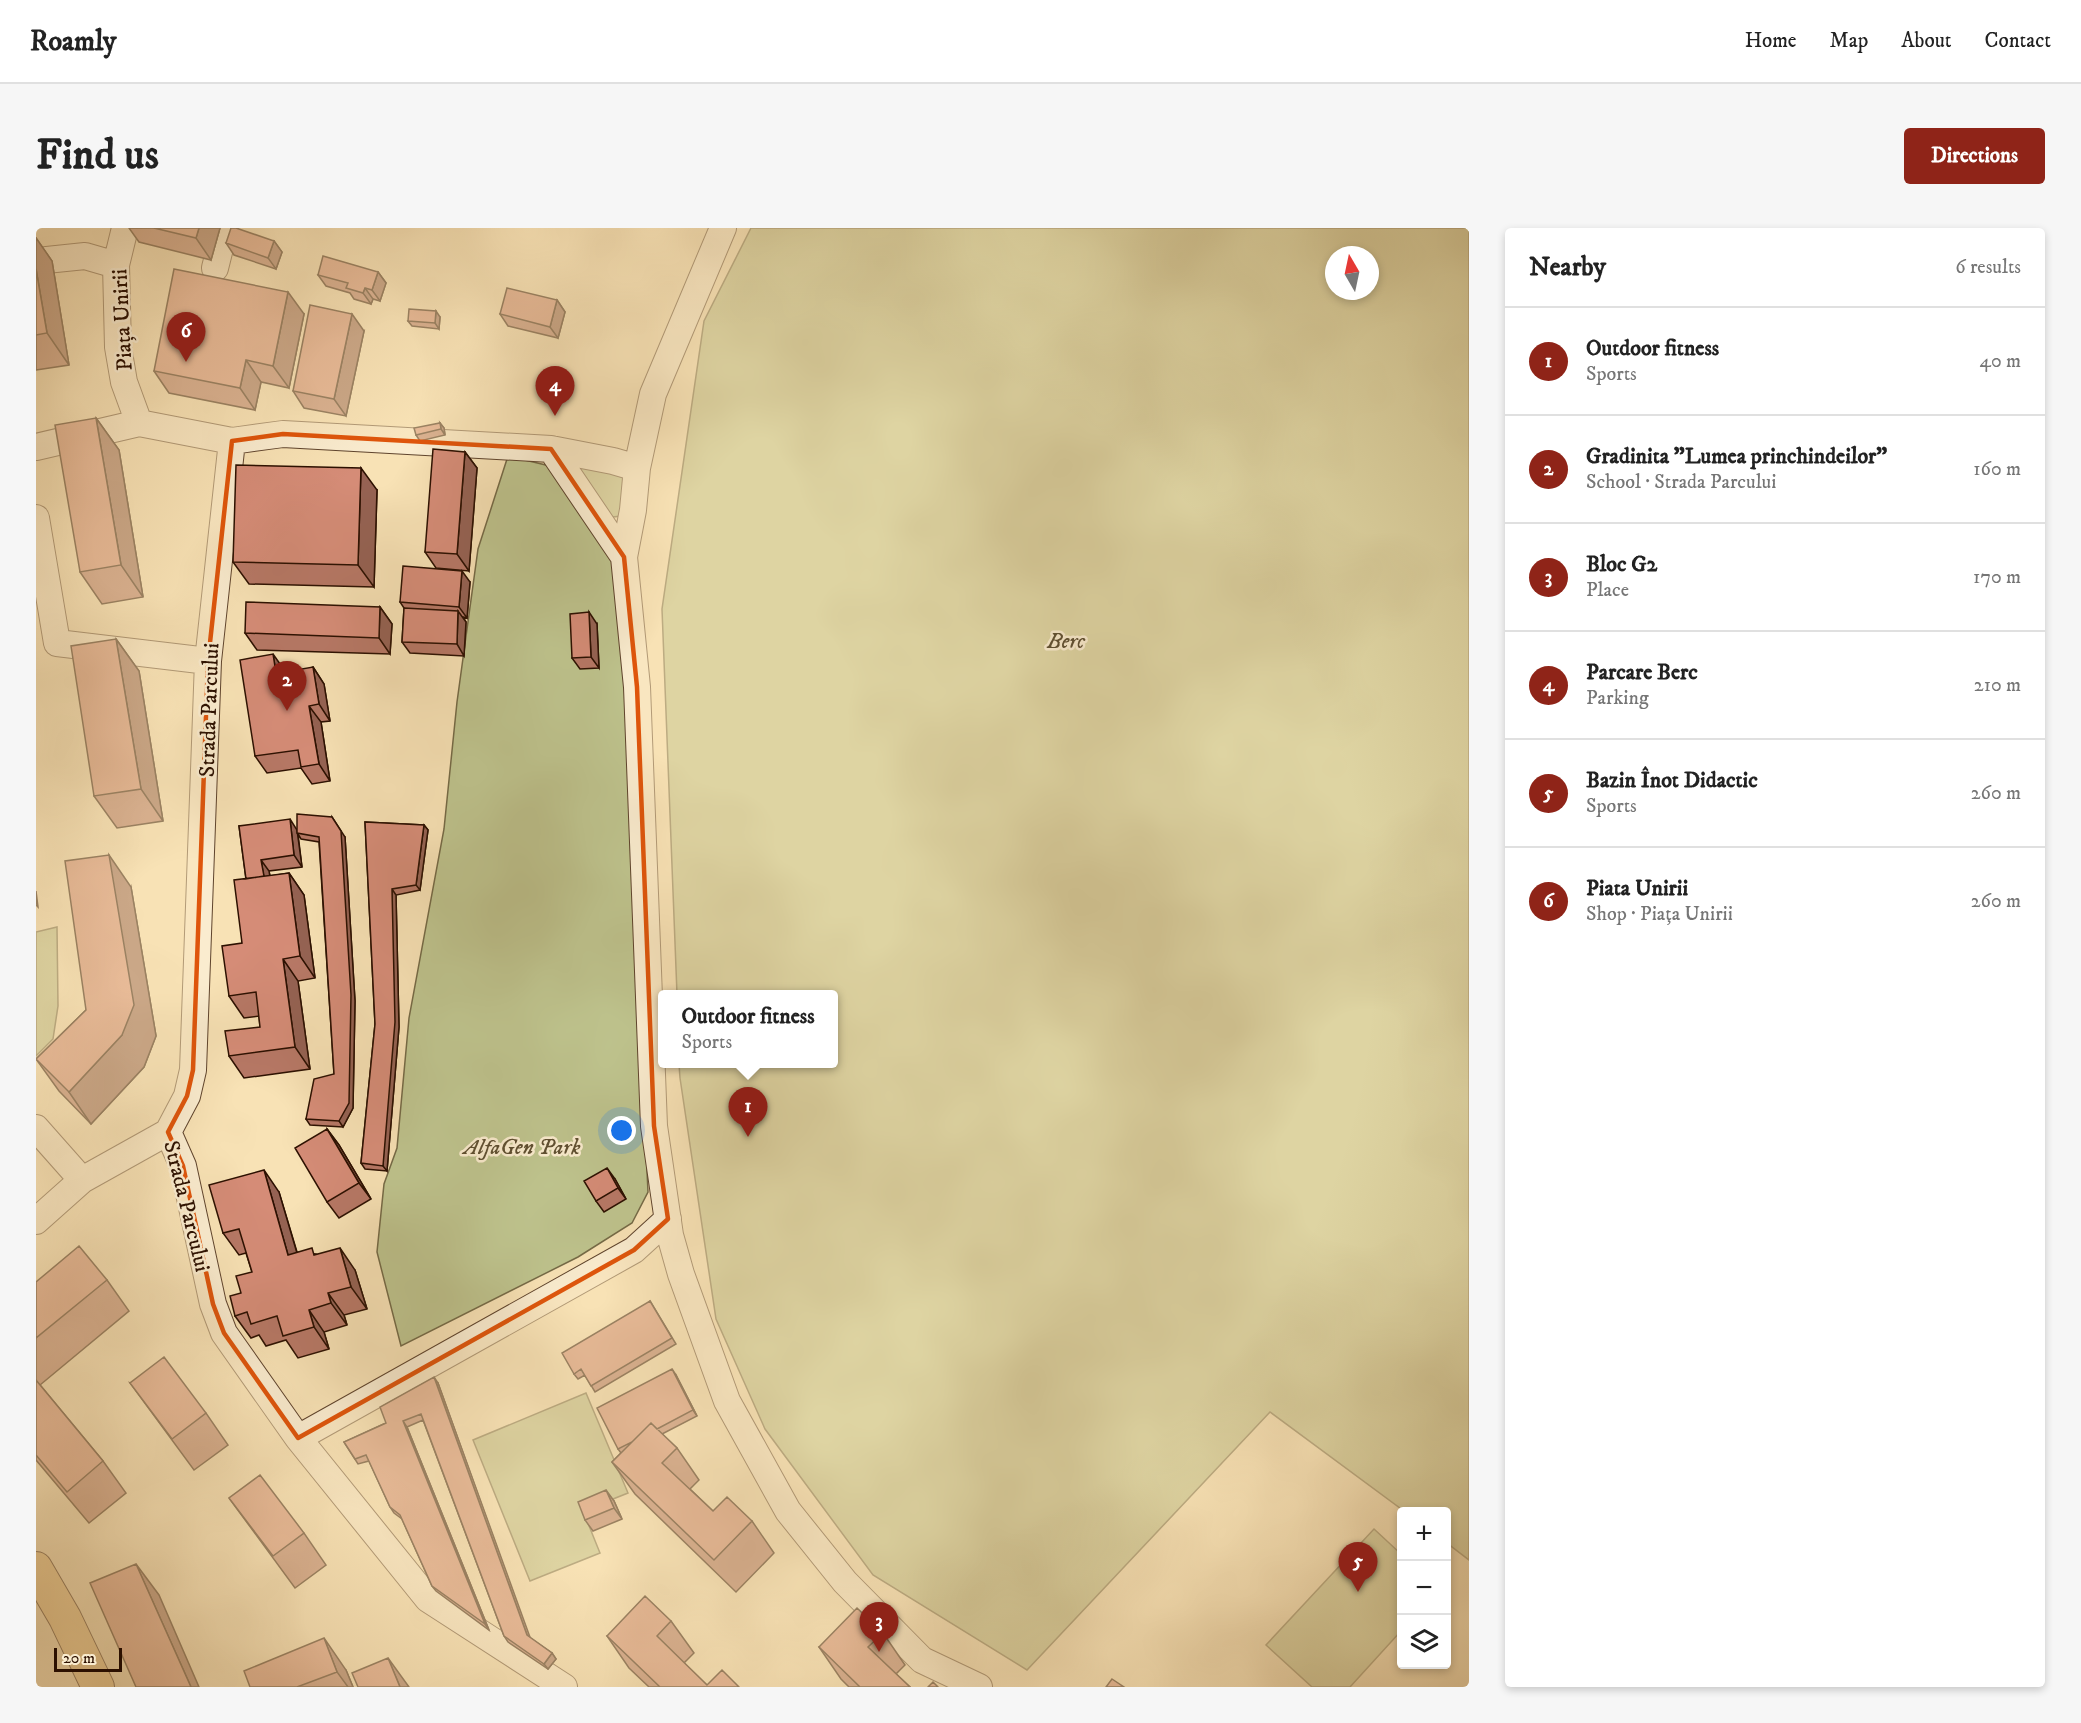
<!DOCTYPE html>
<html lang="en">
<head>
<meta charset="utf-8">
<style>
	body { margin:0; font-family:"IM FELL DW Pica",serif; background:#f6f6f6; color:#222 }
	.controls { position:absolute; right:18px; bottom:18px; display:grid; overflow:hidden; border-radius:6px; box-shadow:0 3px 9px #0003 }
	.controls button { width:54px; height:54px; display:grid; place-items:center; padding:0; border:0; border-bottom:2px solid #e0e0e0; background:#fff; color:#222; font:30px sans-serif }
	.compass { position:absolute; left:1289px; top:18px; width:54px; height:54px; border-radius:50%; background:#fff; box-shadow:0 3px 9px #0003; rotate:351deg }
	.scale { position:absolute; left:18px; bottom:15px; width:68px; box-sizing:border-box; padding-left:6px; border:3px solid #2c1000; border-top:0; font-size:16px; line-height:21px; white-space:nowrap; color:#2c1000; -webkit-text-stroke:4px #faeccf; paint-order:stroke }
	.you { position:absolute; left:586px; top:903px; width:21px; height:21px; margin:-15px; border:4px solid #fff; border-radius:50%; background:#1a73e8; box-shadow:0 0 0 9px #1a73e833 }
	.badge { display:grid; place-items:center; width:39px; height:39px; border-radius:50%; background:#8f2418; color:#fff; font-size:20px; font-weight:700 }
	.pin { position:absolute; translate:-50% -50px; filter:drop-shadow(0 2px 3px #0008) }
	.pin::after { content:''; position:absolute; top:32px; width:21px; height:18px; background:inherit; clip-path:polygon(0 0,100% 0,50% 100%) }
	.popup { position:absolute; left:622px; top:762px; width:180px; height:78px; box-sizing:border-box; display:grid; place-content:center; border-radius:6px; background:#fff; filter:drop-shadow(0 2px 4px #0005); font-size:20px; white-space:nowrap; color:#767676 }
	.popup b { font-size:22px; color:#222 }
	.popup::after { content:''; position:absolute; left:50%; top:100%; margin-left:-12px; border:12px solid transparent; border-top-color:#fff }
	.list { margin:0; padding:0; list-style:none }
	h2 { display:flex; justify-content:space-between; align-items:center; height:78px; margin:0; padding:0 24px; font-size:26px }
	h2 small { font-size:20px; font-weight:400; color:#767676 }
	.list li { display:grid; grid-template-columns:39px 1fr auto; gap:18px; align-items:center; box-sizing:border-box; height:108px; padding:0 24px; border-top:2px solid #e0e0e0 }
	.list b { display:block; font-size:22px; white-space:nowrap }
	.list p { margin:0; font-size:20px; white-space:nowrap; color:#767676 }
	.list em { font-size:20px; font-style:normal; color:#767676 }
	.icon { flex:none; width:33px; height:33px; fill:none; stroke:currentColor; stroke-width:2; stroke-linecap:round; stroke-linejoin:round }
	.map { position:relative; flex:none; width:1433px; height:1459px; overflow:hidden; border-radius:6px }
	header { display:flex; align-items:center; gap:36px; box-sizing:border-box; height:84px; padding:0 30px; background:#fff; border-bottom:2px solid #e0e0e0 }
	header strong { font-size:28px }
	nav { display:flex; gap:33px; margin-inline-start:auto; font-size:21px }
	.intro { display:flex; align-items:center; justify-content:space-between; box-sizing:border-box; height:144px; padding:0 36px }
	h1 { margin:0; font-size:42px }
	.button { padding:15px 27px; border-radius:6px; background:#8f2418; color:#fff; font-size:21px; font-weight:700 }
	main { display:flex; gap:36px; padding:0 36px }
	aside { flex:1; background:#fff; border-radius:6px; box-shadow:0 3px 9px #0003 }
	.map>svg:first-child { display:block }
</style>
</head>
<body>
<header>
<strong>Roamly</strong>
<nav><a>Home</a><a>Map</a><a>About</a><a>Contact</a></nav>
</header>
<div class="intro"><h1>Find us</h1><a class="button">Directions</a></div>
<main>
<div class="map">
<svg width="1433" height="1459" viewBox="0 0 1433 1459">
	<rect width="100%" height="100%" fill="#f8e2b5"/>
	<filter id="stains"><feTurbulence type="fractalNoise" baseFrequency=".00333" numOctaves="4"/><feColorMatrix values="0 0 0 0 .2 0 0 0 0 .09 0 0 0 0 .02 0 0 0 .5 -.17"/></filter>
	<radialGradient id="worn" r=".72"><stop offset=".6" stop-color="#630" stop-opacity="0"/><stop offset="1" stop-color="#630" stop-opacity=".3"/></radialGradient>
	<path fill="#bec38d" stroke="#756a46" stroke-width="1.5" fill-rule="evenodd" d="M715,0H1433V1332L1411,1315L1410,1284L1368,1283L1234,1184L991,1442L837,1347L729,1201L680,1091L644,850L643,836H798V766H641L626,381L668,93ZM1298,27H1334V63H1298Z
		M472,228L518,239L583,339L612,964L596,995L542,1029L365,1118L341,1024L348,956L361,920L373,790L408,601L421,474L442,321Z
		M546,239L589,245L585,288L577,289L569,286L542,242Z
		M21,699L22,778L17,811L0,828V704Z
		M550,1165L592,1265L547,1283L564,1325L494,1353L437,1212Z
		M1338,1301L1365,1326V1403L1314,1459H1276L1230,1417Z"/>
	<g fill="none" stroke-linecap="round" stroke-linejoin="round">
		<defs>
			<path id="minor" d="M89,0L80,37L82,119L88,154L103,195L196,213L247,206L515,221L588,329L601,459L618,898L634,1007L645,1046L691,1173L752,1283L809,1354L886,1432L943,1459
				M0,33L49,28L80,37
				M179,40L189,0
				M0,219L103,195
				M515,221L577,233L601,240L597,282L588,329
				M601,240L617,166L687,0
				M0,290L21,415L172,433
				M0,900L46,952
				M132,904L147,938L177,1076L188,1105L262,1210L392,1371L528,1459
				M132,904L151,868L157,842L172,433L196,213
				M0,993L46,952L132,904
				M262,1210L598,1022L632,991"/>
			<path id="major" d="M0,1340L29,1390L62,1459"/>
		</defs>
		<use href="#minor" stroke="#5f442d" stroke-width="28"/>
		<use href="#major" stroke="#2c1000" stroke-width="34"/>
		<use href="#minor" stroke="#faeccf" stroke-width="26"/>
		<use href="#major" stroke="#ecc17a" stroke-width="32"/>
	</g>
	<path fill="#b77866" stroke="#2c1000" stroke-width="1.5" d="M93,0H184L175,32L103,14Z
		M0,10L16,33L33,137L0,142Z
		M238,13L246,24L240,41L198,27L190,15Z
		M342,44L350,55L344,73L337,71L335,76L318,71L314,65L290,58L282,47Z
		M521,72L529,84L522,110L472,98L464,86Z
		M268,86L253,160L225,154L219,182L133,165L118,143Z
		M404,89L403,101L376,98L372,93Z
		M328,103L310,188L268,180L257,163Z
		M60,190L83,222L107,369L66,376L44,344Z
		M404,195L408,200L409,207L384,213L380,207Z
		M429,224L441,240L433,343L400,340L389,324Z
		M341,262L338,359L213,356L197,334Z
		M434,354L431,390L427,389L430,394L428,428L374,425L366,414L368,380L364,374Z
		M344,379L356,396L354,426L221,422L209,405Z
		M561,396L563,440L544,441L536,430Z
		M80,411L103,443L127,593L81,600L58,568Z
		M277,439L288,456L294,493L285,494L294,553L276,556L265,540L231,545L219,528L249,443L250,450L255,449Z
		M329,594L388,597L392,602L384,662L360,667L363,799L351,943L329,941L325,935L339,796Z
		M203,598L261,602L309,609L319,773L317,880L307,899L274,897L270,891L298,846L283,614L265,611L262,606L266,639L233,643L234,648L253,645L268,667L279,750L262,753L274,841L208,850L193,828L224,799L223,788L208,790L193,768L206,715L210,651Z
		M95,659L120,808L108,839L55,896L23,863L0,831L50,782Z
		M291,901L303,917L335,971L303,990L291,974Z
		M579,951L590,971L568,984L560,973Z
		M243,964L261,1024L280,1026L319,1042L331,1081L308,1087L311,1097L288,1104L293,1121L262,1130L250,1112L230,1118L223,1107L215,1110L199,1088L205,1065L216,1044L210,1025L203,1027L187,1005Z
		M71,1052L93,1083L4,1157L67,1233L90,1265L53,1295L0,1232V1054Z
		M614,1073L640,1116L559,1164L549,1147L542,1151L538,1146Z
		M640,1147L661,1188L626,1206L641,1220L663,1252L654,1261L677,1283L716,1293L738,1325L700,1364L599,1266L576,1234L585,1225L582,1221Z
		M94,1155L170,1185L192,1217L158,1242Z
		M402,1155L493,1409L516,1425L520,1431L512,1441L472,1414L468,1408L387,1192L371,1199L453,1402L400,1363L396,1358L366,1291L358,1285L354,1279L333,1233L322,1236L308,1214L350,1195Z
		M193,1270L268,1305L290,1337L259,1360Z
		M578,1273L586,1291L557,1303L549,1292Z
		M635,1393L658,1425L648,1435L671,1457L703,1459H613L593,1440L571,1408Z
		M847,1405L869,1437L860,1446L874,1459H813L805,1451L783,1419Z
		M310,1442L317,1459H214Z"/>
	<path fill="#956253" stroke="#2c1000" stroke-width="1.5" d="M163,0H184L175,32L160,10Z
		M0,10L16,33L33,137L11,105L0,41Z
		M238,13L246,24L240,41L232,30Z
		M342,44L350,55L344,73L336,62Z
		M329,60L337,71L335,76L327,65Z
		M252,64L268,86L253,160L237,138Z
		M521,72L529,84L522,110L514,99Z
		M400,83L404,89L403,101L399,95Z
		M316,86L328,103L310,188L298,171Z
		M210,132L225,154L219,182L204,160Z
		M60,190L83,222L107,369L85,337Z
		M404,195L408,200L409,207L405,201Z
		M429,224L441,240L433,343L421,326Z
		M325,240L341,262L338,359L322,337Z
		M426,343L434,354L431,390L423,379Z
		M344,379L356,396L354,426L343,410Z
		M422,383L430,394L428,428L421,416Z
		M553,384L561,396L563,440L555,429Z
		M80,411L103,443L127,593L105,561Z
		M237,426L249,443L253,468L241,451Z
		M277,439L288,456L294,493L283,476Z
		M273,478L285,494L294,553L283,536Z
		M296,589L309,609L319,773L317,880L307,899L303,893Z
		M254,591L261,602L266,639L258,627Z
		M388,597L392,602L384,662L380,657Z
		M73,627L95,659L120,808L108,839L55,896L33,864L86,807Z
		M225,632L233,643L236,661L228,650Z
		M253,645L268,667L279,750L264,728Z
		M356,661L360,667L363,799L351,943L347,938Z
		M0,663L2,679L0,677Z
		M247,731L262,753L274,841L259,819Z
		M291,901L303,917L335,971L323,955Z
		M571,940L579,951L590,971L582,960Z
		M228,942L243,964L268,1049L252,1027Z
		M304,1020L319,1042L331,1081L315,1059Z
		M292,1065L308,1087L311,1097L295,1075Z
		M273,1082L288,1104L293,1121L278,1099Z
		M636,1141L640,1147L661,1188L657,1182Z
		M398,1149L402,1155L495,1412L491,1407Z
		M367,1193L371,1199L453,1402L449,1396Z
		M570,1262L578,1273L586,1291L578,1280Z
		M100,1336L123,1367L163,1459H155Z
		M288,1410L310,1442L317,1459H312L301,1444Z
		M516,1425L520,1431L512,1441L508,1436Z
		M352,1430L373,1459H364Z"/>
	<path fill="#d58c77" stroke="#2c1000" stroke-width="1.5" d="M118,0H163L160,10Z
		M195,0H200L238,13L232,30L190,15Z
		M287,28L342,44L336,62L329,60L327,65L310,60L312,55L282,47Z
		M0,41L11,105L0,107Z
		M138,41L252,64L237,138L210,132L204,160L118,143Z
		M471,60L521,72L514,99L464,86Z
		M274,77L316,86L298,171L257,163Z
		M373,81L400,83L399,95L372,93Z
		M60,190L85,337L44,344L19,197Z
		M404,195L405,201L380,207L378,200Z
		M397,221L429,224L421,326L389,324Z
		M200,237L325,240L322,337L197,334Z
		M367,338L426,343L423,379L364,374Z
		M210,374L344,379L343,410L209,405Z
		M368,380L422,383L421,416L366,414Z
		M553,384L555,429L536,430L534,386Z
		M80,411L105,561L58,568L35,418Z
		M237,426L241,451L255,449L254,443L277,439L283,476L273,478L283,536L265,539L262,522L219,528L204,432Z
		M261,586L296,589L305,603L315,767L313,875L303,893L270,891L278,851L298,846L283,609L261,605Z
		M254,591L258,627L225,632L228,648L210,651L203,598Z
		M329,594L388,597L380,657L356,661L359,794L347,938L325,935L339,796Z
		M73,627L98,777L86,807L33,864L0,831L50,782L29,633Z
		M253,645L264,728L247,731L259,819L193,828L189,803L224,799L220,764L193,768L186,718L206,715L198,652Z
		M291,901L323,955L291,974L259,920Z
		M571,940L582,960L560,973L548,953Z
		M228,942L252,1027L276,1020L278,1027L304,1020L315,1059L292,1065L295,1075L273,1082L278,1099L247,1108L241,1088L215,1096L211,1084L199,1088L194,1068L205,1065L200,1048L216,1044L203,1001L187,1005L173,957Z
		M43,1018L71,1052L0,1110V1054Z
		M614,1073L636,1110L555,1158L545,1141L538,1146L526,1125Z
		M128,1129L170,1185L136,1211L94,1155Z
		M636,1141L657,1182L621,1201L615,1195L596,1214L582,1221L561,1180Z
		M398,1149L491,1407L516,1425L508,1436L468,1408L385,1186L367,1193L449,1396L396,1358L364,1287L354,1279L330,1227L319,1231L308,1214L350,1195L344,1179Z
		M0,1152L67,1233L31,1264L0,1227Z
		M615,1195L641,1220L626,1235L677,1283L691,1269L716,1293L678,1332L576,1234Z
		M224,1247L268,1305L237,1328L193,1270Z
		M570,1262L578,1280L549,1292L542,1274Z
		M100,1336L155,1459H100L54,1355Z
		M609,1368L635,1393L621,1408L671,1457L686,1442L703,1459H624L571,1408Z
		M821,1380L847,1405L832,1419L874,1459H824L783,1419Z
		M288,1410L301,1444L261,1459H214L208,1443Z
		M352,1430L364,1459H322L316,1445Z
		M1076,1451L1088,1459H1070Z
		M897,1454L902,1459H892Z"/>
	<path d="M0 0H1433V1459H0ZM247,206L515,221L588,329L601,459L618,898L632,991L598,1022L262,1210L188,1105L177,1076L147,938L132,904L151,868L157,842L172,433L196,213Z" fill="#f8e2b5" fill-opacity=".55" fill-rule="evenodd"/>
	<path fill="none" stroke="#df550b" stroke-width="4.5" stroke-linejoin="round" d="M247,206L515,221L588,329L601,459L618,898L632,991L598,1022L262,1210L188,1105L177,1076L147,938L132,904L151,868L157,842L172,433L196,213Z"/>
	<g text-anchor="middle" stroke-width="5" stroke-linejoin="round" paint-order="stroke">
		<g font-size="22" fill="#2c1000" stroke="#faeccf">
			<text transform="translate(85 92) rotate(-93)" y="8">Piața Unirii</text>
			<text transform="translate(172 482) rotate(-88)" y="8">Strada Parcului</text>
			<text transform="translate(152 978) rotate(76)" y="8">Strada Parcului</text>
		</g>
		<g font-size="22" font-style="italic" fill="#5f4f31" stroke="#faeccf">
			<text x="1030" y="420">Berc</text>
			<text x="486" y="926">AlfaGen Park</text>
		</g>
	</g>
	<rect width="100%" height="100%" filter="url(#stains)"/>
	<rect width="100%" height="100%" fill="url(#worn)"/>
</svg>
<div class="controls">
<button>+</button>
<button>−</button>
<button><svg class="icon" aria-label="layers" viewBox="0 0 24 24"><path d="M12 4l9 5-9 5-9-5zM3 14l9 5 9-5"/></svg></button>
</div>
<svg class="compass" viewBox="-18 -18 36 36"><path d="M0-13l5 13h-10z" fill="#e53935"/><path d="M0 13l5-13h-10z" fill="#767676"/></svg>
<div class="scale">20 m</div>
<div class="you"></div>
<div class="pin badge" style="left:712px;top:909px">1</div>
<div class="popup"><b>Outdoor fitness</b>Sports</div>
<div class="pin badge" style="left:251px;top:483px">2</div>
<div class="pin badge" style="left:843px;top:1424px">3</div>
<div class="pin badge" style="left:519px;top:188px">4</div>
<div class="pin badge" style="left:1322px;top:1364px">5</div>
<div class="pin badge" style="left:150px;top:134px">6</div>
</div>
<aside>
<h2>Nearby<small>6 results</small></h2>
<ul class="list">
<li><span class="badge">1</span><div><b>Outdoor fitness</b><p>Sports</p></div><em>40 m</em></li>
<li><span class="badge">2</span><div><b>Gradinita &quot;Lumea princhindeilor&quot;</b><p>School · Strada Parcului</p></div><em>160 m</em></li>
<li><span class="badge">3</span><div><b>Bloc G2</b><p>Place</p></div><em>170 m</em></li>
<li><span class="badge">4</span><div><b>Parcare Berc</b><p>Parking</p></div><em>210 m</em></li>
<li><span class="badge">5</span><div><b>Bazin Înot Didactic</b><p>Sports</p></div><em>260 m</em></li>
<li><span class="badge">6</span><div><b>Piata Unirii</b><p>Shop · Piața Unirii</p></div><em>260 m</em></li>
</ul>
</aside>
</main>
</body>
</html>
